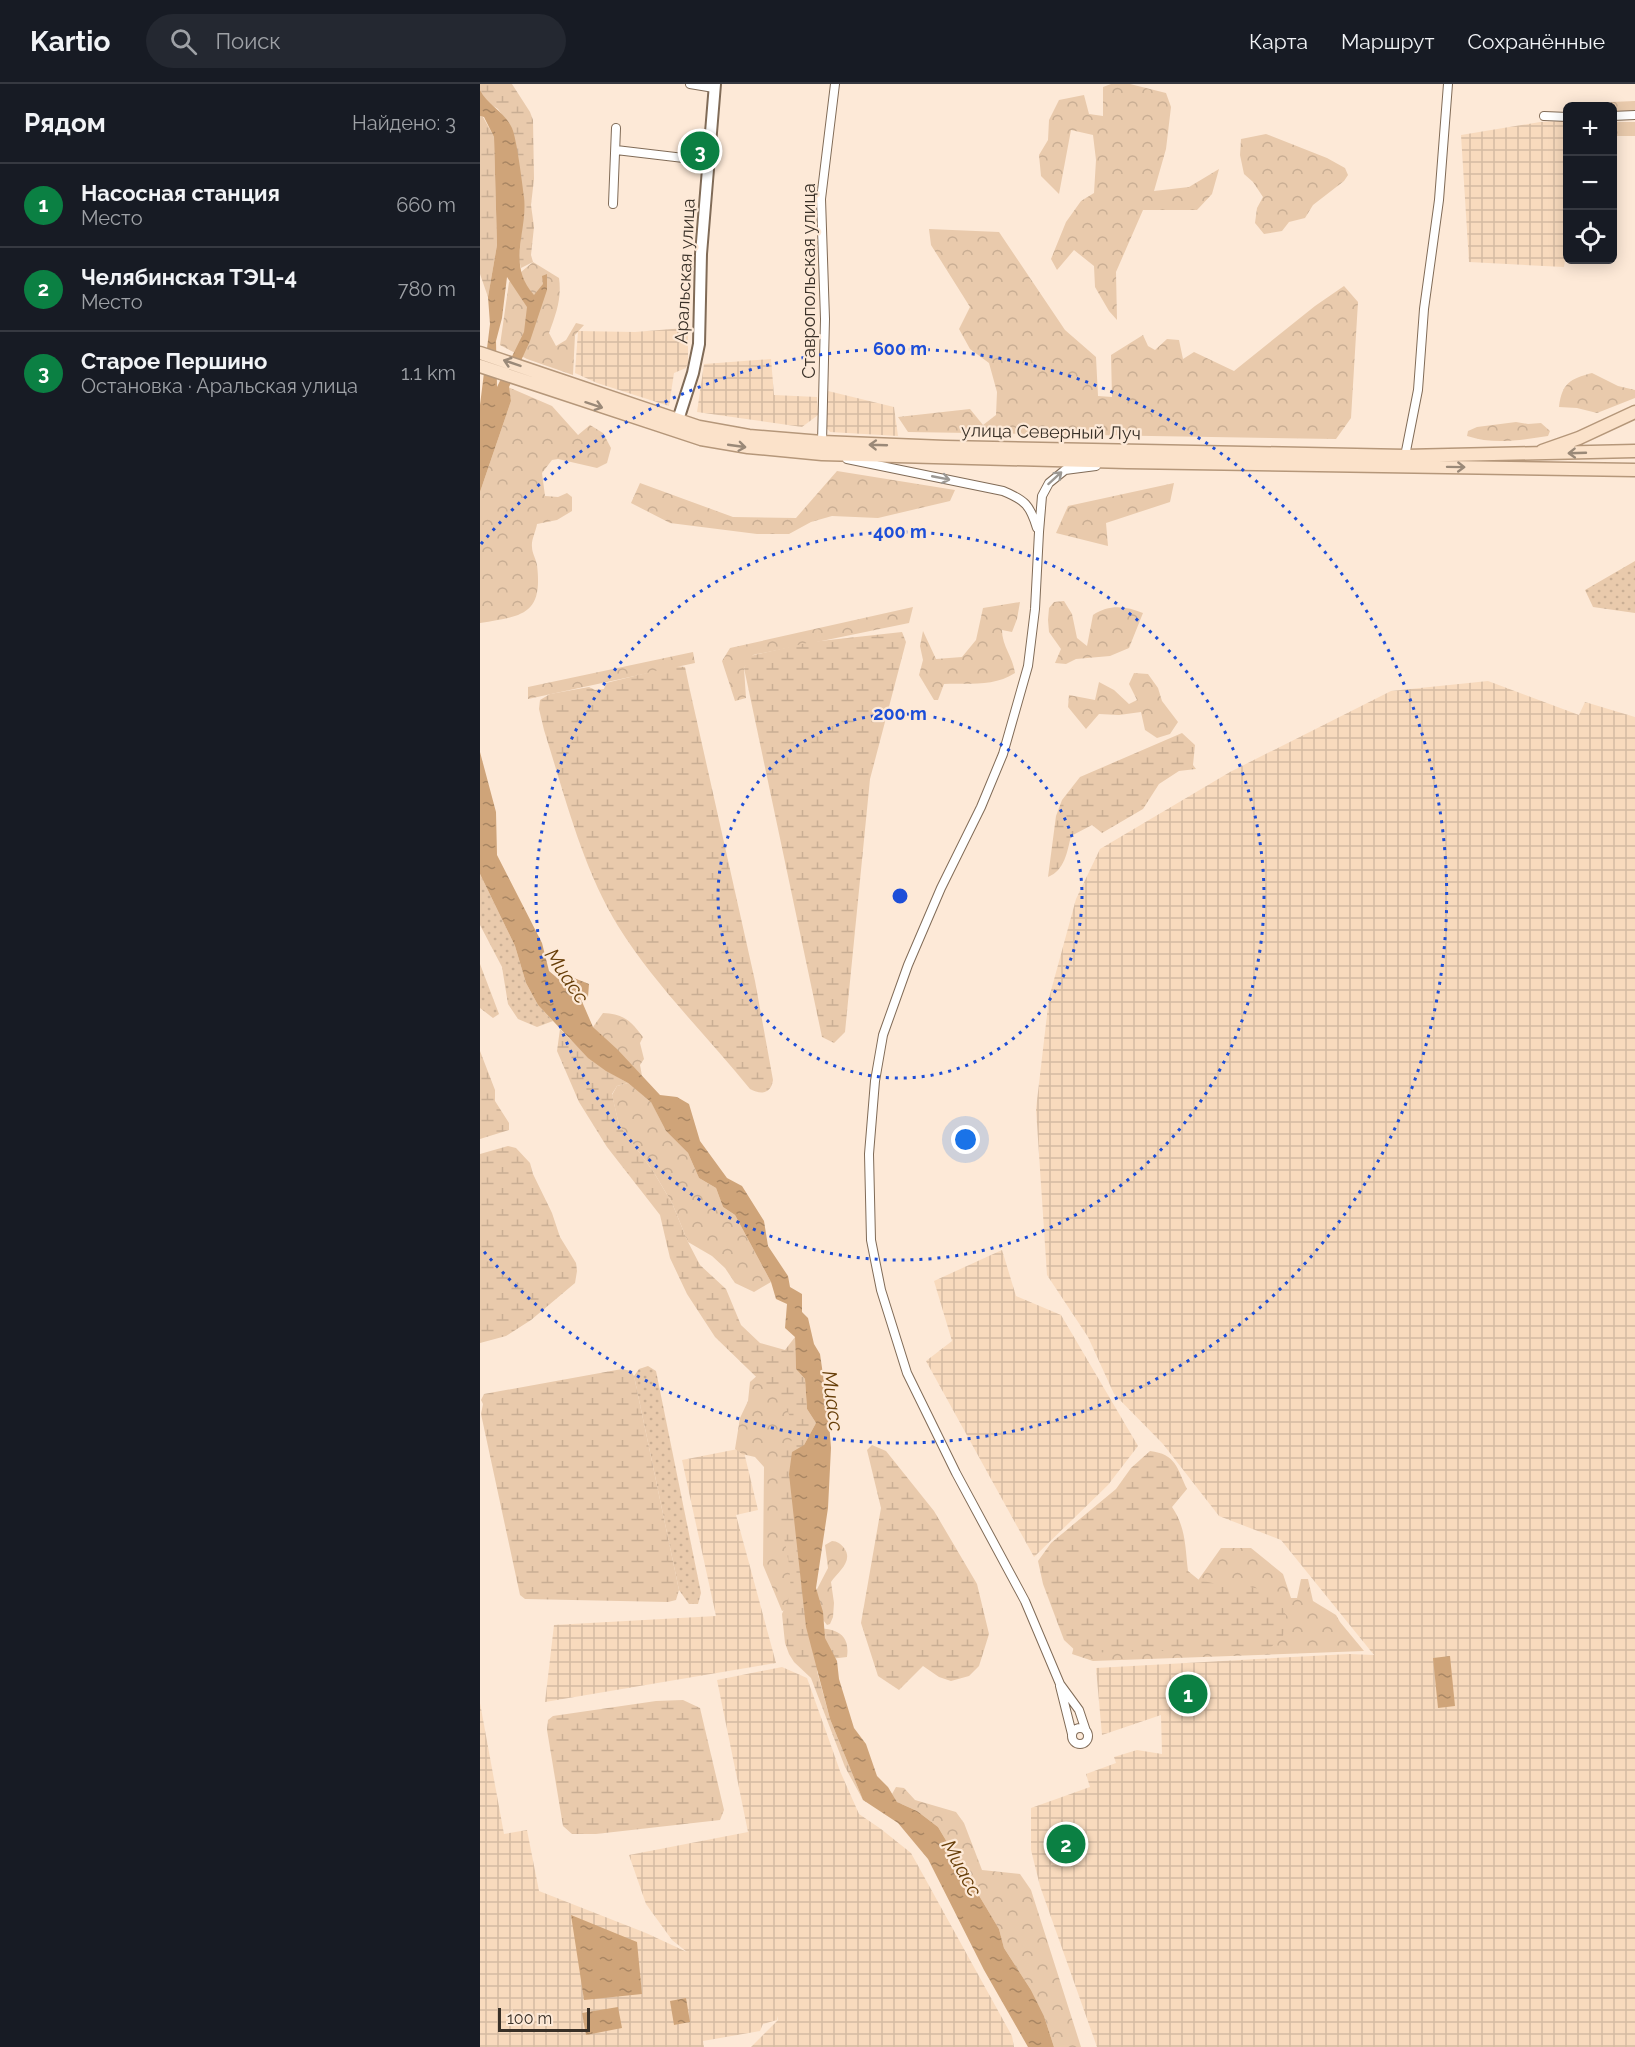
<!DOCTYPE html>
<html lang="ru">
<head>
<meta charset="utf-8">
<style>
	body { margin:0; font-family:Raleway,sans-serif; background:#242831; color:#f1f3f6 }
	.controls { position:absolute; right:18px; top:18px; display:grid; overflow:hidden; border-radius:9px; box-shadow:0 3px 15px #0003 }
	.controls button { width:54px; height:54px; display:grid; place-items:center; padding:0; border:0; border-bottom:2px solid #363941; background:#171b24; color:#f1f3f6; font:30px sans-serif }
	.scale { position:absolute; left:18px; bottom:15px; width:92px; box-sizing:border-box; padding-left:6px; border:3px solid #393027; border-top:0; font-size:16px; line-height:21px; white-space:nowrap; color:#393027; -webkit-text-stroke:4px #fde9d7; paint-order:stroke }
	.you { position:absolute; left:486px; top:1056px; width:21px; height:21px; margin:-15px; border:4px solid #fff; border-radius:50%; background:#1a73e8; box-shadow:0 0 0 9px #1a73e833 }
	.badge { display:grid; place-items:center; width:39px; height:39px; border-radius:50%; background:#0b8043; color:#fff; font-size:20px; font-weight:700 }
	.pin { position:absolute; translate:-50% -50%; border:3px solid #fff; box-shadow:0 2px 6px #0006 }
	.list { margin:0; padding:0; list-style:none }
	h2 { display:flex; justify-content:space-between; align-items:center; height:78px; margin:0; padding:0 24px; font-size:26px }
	h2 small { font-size:20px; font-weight:400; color:#9ea1a6 }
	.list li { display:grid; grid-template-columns:39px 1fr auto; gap:18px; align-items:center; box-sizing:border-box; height:84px; padding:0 24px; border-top:2px solid #363941 }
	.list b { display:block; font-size:22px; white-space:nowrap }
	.list p { margin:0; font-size:20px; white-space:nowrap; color:#9ea1a6 }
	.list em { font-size:20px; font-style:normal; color:#9ea1a6 }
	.icon { flex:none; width:33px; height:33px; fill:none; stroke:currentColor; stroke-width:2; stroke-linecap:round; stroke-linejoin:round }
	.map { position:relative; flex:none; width:1155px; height:1963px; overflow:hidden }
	header { display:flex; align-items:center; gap:36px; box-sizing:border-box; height:84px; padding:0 30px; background:#171b24; border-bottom:2px solid #363941 }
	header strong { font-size:28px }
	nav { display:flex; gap:33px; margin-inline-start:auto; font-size:21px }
	.search { width:420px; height:54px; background:#242831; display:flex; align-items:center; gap:15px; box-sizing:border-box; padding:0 21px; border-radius:33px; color:#9ea1a6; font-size:22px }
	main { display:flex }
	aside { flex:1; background:#171b24 }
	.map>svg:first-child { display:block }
</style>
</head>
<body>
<header>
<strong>Kartio</strong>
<div class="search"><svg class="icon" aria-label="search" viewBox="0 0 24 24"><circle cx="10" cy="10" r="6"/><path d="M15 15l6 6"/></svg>Поиск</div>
<nav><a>Карта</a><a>Маршрут</a><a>Сохранённые</a></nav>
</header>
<main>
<aside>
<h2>Рядом<small>Найдено: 3</small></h2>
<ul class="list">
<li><span class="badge">1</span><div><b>Насосная станция</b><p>Место</p></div><em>660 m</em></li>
<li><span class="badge">2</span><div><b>Челябинская ТЭЦ-4</b><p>Место</p></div><em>780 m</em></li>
<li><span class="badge">3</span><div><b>Старое Першино</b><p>Остановка · Аральская улица</p></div><em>1.1 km</em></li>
</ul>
</aside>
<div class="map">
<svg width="1155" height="1963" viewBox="0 0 1155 1963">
	<defs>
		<pattern id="industrial-grid" width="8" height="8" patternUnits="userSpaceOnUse" patternTransform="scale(1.5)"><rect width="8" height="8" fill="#f8dabd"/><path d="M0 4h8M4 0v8" fill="none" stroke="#d5bba2"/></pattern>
		<pattern id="grass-dots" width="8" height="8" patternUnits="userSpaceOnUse" patternTransform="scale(1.5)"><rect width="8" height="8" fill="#e9caac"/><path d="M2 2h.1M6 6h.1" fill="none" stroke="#c9ae94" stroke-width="1.8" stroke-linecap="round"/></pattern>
		<pattern id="forest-crowns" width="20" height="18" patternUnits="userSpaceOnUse" patternTransform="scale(1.5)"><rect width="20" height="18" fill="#e9caac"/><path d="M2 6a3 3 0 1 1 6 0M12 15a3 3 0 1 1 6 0" fill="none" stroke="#c9ae94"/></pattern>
		<pattern id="wetland-marsh" width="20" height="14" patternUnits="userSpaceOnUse" patternTransform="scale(1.5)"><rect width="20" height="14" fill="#e9caac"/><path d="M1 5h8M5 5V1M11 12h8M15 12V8" fill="none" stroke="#c9ae94"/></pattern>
		<pattern id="water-ripples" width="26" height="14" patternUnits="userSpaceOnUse" patternTransform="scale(1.5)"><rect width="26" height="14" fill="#cfa479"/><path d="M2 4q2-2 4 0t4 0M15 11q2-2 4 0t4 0" fill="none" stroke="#a98663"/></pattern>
	</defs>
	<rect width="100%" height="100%" fill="#fde9d7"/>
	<path fill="url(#industrial-grid)" d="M1087,37L1088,155L1084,183L989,178L981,51L1060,38Z
		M204,244L208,245V279L206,284L194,289L189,322L117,299L95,289L98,247L155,248Z
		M291,275L294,311L337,313L338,331L322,343L217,328L224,280Z
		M348,307L414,323L418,352L350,348L344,341Z
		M1008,597L1099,631L1105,618L1155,633V1963H617L560,1802L551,1766V1724L610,1703L606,1690L636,1679L634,1673L657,1666L682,1670L681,1631L622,1651L616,1584L869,1570L894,1571L801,1456L739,1432L683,1360L634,1310L608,1253L567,1191L556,1025L569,914L596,815L620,765L750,688L911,607Z
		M522,1166L536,1212L581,1231L658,1362L628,1401L554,1473L446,1277L472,1257L454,1197Z
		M263,1364L278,1426L256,1431L296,1579L65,1618L74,1541L236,1532L202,1376Z
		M302,1583L327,1594L360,1687L379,1730L401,1745L431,1769L532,1952L534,1963H271L298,1936L297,1932V1936L283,1940L280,1947L223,1957L224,1963H0V1619L24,1750L47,1746L59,1807L166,1849L207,1868L192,1856L166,1820L149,1771L268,1748L237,1596Z"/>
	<path fill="url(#grass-dots)" d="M1155,477V529L1113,523L1105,506Z
		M0,790L35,862L46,899L58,921L73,937L57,943L38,935L28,920L22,883L0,841Z
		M0,880L19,930L13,934L0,924Z
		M168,1282L176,1287L221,1509L218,1520H209L199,1506L154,1292L159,1285Z"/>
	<path fill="url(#forest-crowns)" d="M631,0H650L686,9L691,23L686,65L674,107L709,103L739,85L732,110L717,126H663L636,188L637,236L629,227L615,203L614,182L594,166L577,186L571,175L586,138L601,117L614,109L616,76L613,51L591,46L579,110L561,92L559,71L568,56L569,36L579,16L604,11L609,30L623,32V3Z
		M1155,17V27H1133L1132,22H1130L1131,18Z
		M1132,38H1155V52H1134Z
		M786,50L847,74L865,84L868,91L864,97L833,121L825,134L809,138L802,147L784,150L775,139L777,124L783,113L773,98L764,90L760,71L761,55Z
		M449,145L519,148L585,246L616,273L618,312L632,313L631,271L663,251L668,262L675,266L687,255L699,256L703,275L714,268L754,287L835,222L864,202L878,218L871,334L856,355L428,348L418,333L490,325L503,341L516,331L517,308L509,279L490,265L479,245L490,223L451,161Z
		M53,178L79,194C82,214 76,230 69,249L76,262L86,256L96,239L104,241L95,251L93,291L47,275L20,261L29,198Z
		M1112,289L1138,302L1155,306V314L1117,329L1097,324L1079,323C1082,299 1090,295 1112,289Z
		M28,303L72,322L98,351L110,341L123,349L131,364L127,379L117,384L78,375L72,376L62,389L65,412L78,413L87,409L92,413V427L77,436L57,440C56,447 51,456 52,463C52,469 56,475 57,481C63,531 43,532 0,539V408L31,317Z
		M1036,338L1048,340L1061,339L1070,347L1068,352C1041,356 1014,361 987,352L988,347L997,343Z
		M357,387L475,406L470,417L398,434L352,432L331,438L309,450H277L190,439L151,419L160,399L253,433L316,434Z
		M694,399L690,418L626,439L628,462L576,449L588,422Z
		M584,517L592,530L597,554L607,562L613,531C629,520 646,522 663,529L649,564L630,572L596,575L586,580L575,579L581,565L569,548L568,536L569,524L574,518Z
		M540,518L537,535L532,548L522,546C522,562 533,573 535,589C514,603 488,599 464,600L458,616H454L439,591L443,576L440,562L443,547L456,575L482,573L496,556L503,524Z
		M433,523L429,539L273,571L264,584L266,614L255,617L242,577L250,564Z
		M213,568L215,579L48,615V603Z
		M654,589L668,590L678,604L682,617L698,638L690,650L677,654L665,646L661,628L639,631L619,630L606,645L588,623L589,611L615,616L619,598L634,606L649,620L657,616L649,600Z
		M123,929C144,930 151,937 163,953L160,959L164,975L160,981L162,992L113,943Z
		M148,999L171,1017L186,1047L208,1069L219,1094L236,1104L243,1123L255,1131L291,1198L274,1208L255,1199L245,1184L232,1172L208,1158L192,1119L173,1087L139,1041L132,1011L137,1002Z
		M279,1290L289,1291L321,1344L317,1522L302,1527L283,1481L284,1383L275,1373L262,1370L255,1365L260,1334L268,1317L270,1298Z
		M352,1457C357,1457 361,1460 364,1464C374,1477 358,1488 351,1498L354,1519L353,1533L350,1540L347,1541L340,1532L335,1509L348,1484L345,1461Z
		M741,1464H771L803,1490L811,1514H817L821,1495H828L833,1517L856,1531L860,1538L884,1567L613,1577L592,1570L595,1558L714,1502Z
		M416,1703L424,1704L435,1716L476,1728L484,1739L502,1786L540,1790L551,1806L601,1963H574L564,1932L551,1906L524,1864L519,1845L458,1743L437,1727L417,1718L412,1710Z"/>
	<path fill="url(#wetland-marsh)" d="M0,0H32L50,28L53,36L54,95L51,121L54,143L51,171L53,178L41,184L39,176L44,116L32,45L18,25L5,17L0,6Z
		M0,32L3,33L14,53L17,161L8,213L0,190Z
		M422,548L426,558L390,695L365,948L354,959L342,953L264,584L270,572L331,558Z
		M195,582L205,583L209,602L275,897L293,996C291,1010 281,1011 270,1005C227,952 174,900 138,842C102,783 85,712 64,646L59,625L60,616L70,610L109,603L115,606L124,605L126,599Z
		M702,649L715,661L713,681L716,685L699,687L679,700L663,725L622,749L612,741L591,752C587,768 585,786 568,793L576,732L582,716L600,693Z
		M80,945C104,970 117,982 148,999L137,1002L132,1010L139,1041L173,1087L192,1119L208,1158L220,1181L246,1205L261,1241L280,1259L305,1266L315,1253L316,1285L325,1295L327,1325L336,1339L324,1361L326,1543C349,1545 371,1544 367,1573L350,1575L337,1587L350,1635L383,1716L365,1683L331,1594L314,1578L309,1570L305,1559L302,1530L311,1508L309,1480L299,1427V1374L315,1352L316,1344L303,1319L235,1253L207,1210L190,1174L180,1131L127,1063L99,1018L77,967Z
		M0,967L15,1006V1017L29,1039V1046L0,1055Z
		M28,1062L36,1064L50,1079L53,1090L72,1129L80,1153L96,1179L97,1187L95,1199L51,1236L26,1252L0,1259V1070Z
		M142,1285L151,1287L154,1292L199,1506L196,1516L188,1518L45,1515L40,1511L1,1330L3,1320L1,1316L4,1310Z
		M392,1361L406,1367L454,1427L497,1500L509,1550L499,1582L489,1592L471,1597L459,1593L443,1582L419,1606L398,1592L381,1539L401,1424L387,1366Z
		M670,1367C696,1370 697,1384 707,1405L692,1423C706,1444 705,1462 708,1487L719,1496L737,1500H755L790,1507L800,1516L806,1532L803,1552L790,1564L598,1569L584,1556L563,1500L558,1477L571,1459L636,1405L651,1384Z
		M203,1616L220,1624L244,1726L240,1736L116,1750H92L83,1742L67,1646L68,1636L73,1632L176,1617Z"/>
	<path fill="url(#water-ripples)" fill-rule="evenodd" d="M0,6C8,22 24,27 32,44C37,56 42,98 44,113C48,148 26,180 54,211L63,200L62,192L67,190V206L50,257L29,303L31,317L0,408V321L10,240L8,213L17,161L14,53L4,33L0,32ZM27,193L47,223L44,248L17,303L16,257L22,234Z
		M0,668L16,728L17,771L62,859L69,887L82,898L94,894L109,900L108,913H100L113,943L138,966L180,1011L197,1013L209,1020L220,1057L247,1094L262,1102L284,1137L288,1162L308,1192L310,1203L322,1210V1228L328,1234L334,1260L340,1270L348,1325L351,1364L348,1424L336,1504L343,1528L345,1554L357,1577L359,1595L374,1644L386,1660L397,1692L408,1703L417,1718L437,1727L458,1743L519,1845L524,1864L551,1906L564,1932L574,1963H548L504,1886L448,1775L418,1739L383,1716L350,1635L326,1543L309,1390L312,1368L324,1361L336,1339L327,1325L325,1295L316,1285L315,1253L305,1244L307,1220L296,1215L291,1198L255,1131L243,1123L236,1104L219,1094L208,1069L186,1047L171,1018L148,999L126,987L108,974L58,921L46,899L35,862L0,790Z
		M970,1572L975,1622L958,1624L953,1574Z
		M91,1831L157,1858L162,1910L104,1916Z
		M206,1914L210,1938L194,1941L190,1917Z
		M138,1923L142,1944L106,1951L102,1929Z"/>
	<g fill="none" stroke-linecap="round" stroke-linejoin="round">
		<defs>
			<path id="street" d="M210,0L234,4
				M1064,32L1088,33
				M1132,32L1155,31
				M136,66L229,77
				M133,120L136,44
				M342,358L345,235L341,115L355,0
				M925,372L938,306L944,225L959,116L968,0
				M367,375L523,407C545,416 550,421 557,444
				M580,1602L592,1650
				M592 1652a8 8 0 1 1 16 0a8 8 0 1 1-16 0Z
				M606,1647L599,1626L580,1600L545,1517L476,1389L427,1289L401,1206L391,1156L389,1070L395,997L403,951L428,881L461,804L501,723L523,670L548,582L555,525L559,448L562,412L569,399L585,386L616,382"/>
			<path id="secondary" d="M198,336L213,289L219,260L221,170L235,0"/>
			<path id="primary" d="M0,269L219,343L269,352L342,358L465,363L925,372L1155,367
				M0,282L221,355L268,363L342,370L647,378L1155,386
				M1062,367L1099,354L1155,328"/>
		</defs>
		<use href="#street" stroke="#806b57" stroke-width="10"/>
		<use href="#secondary" stroke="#806b57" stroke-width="14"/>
		<use href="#primary" stroke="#b5977a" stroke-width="15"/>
		<use href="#street" stroke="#fff" stroke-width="8"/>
		<use href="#secondary" stroke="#fff" stroke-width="10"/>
		<use href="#primary" stroke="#fbe2ca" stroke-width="12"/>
	</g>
	<defs><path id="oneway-shaft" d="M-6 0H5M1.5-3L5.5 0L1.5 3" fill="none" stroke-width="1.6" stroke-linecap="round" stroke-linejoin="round" transform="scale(1.5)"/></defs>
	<g stroke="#9a8978">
		<use href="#oneway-shaft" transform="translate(32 279) rotate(-161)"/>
		<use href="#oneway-shaft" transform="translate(114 321) rotate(18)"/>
		<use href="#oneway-shaft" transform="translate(398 361) rotate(-178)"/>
		<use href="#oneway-shaft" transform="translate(257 362) rotate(8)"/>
		<use href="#oneway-shaft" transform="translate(1097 369) rotate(178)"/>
		<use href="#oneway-shaft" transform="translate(976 383) rotate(1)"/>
	</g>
	<g stroke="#9c9893">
		<use href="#oneway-shaft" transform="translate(461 394) rotate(11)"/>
		<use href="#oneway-shaft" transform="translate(575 394) rotate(-42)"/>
	</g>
	<g fill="none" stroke="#1d4ed8" stroke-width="3" stroke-dasharray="3 6">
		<circle cx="420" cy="812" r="182"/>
		<circle cx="420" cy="812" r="364"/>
		<path d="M1 460A547 547 0 1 1 1 1164"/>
	</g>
	<g text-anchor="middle" stroke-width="4.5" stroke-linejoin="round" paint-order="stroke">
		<g font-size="18" fill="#393027" stroke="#fde9d7">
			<text transform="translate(205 187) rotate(-87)" y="6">Аральская улица</text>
			<text transform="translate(329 197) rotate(-90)" y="6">Ставропольская улица</text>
			<text transform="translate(571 348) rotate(1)" y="6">улица Северный Луч</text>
		</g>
		<g font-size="20" font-style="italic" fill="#673e08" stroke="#fde9d7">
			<text transform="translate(87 892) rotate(56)" y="7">Миасс</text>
			<text transform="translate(353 1317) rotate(83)" y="7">Миасс</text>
			<text transform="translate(482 1784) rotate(61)" y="7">Миасс</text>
		</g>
	</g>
	<circle cx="420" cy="812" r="9" fill="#1d4ed8" stroke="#fde9d7" stroke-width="3"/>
	<g font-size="18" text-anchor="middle" font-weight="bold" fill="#1d4ed8" stroke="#fde9d7" stroke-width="4.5" stroke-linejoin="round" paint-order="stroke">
		<text x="420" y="271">600 m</text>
		<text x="420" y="454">400 m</text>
		<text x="420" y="636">200 m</text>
	</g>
</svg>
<div class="controls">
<button>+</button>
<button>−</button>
<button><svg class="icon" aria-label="locate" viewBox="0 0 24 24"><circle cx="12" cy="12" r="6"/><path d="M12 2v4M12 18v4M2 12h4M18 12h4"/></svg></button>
</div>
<div class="scale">100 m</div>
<div class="you"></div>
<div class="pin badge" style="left:708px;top:1610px">1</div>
<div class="pin badge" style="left:586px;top:1760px">2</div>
<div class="pin badge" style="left:220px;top:67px">3</div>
</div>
</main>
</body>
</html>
